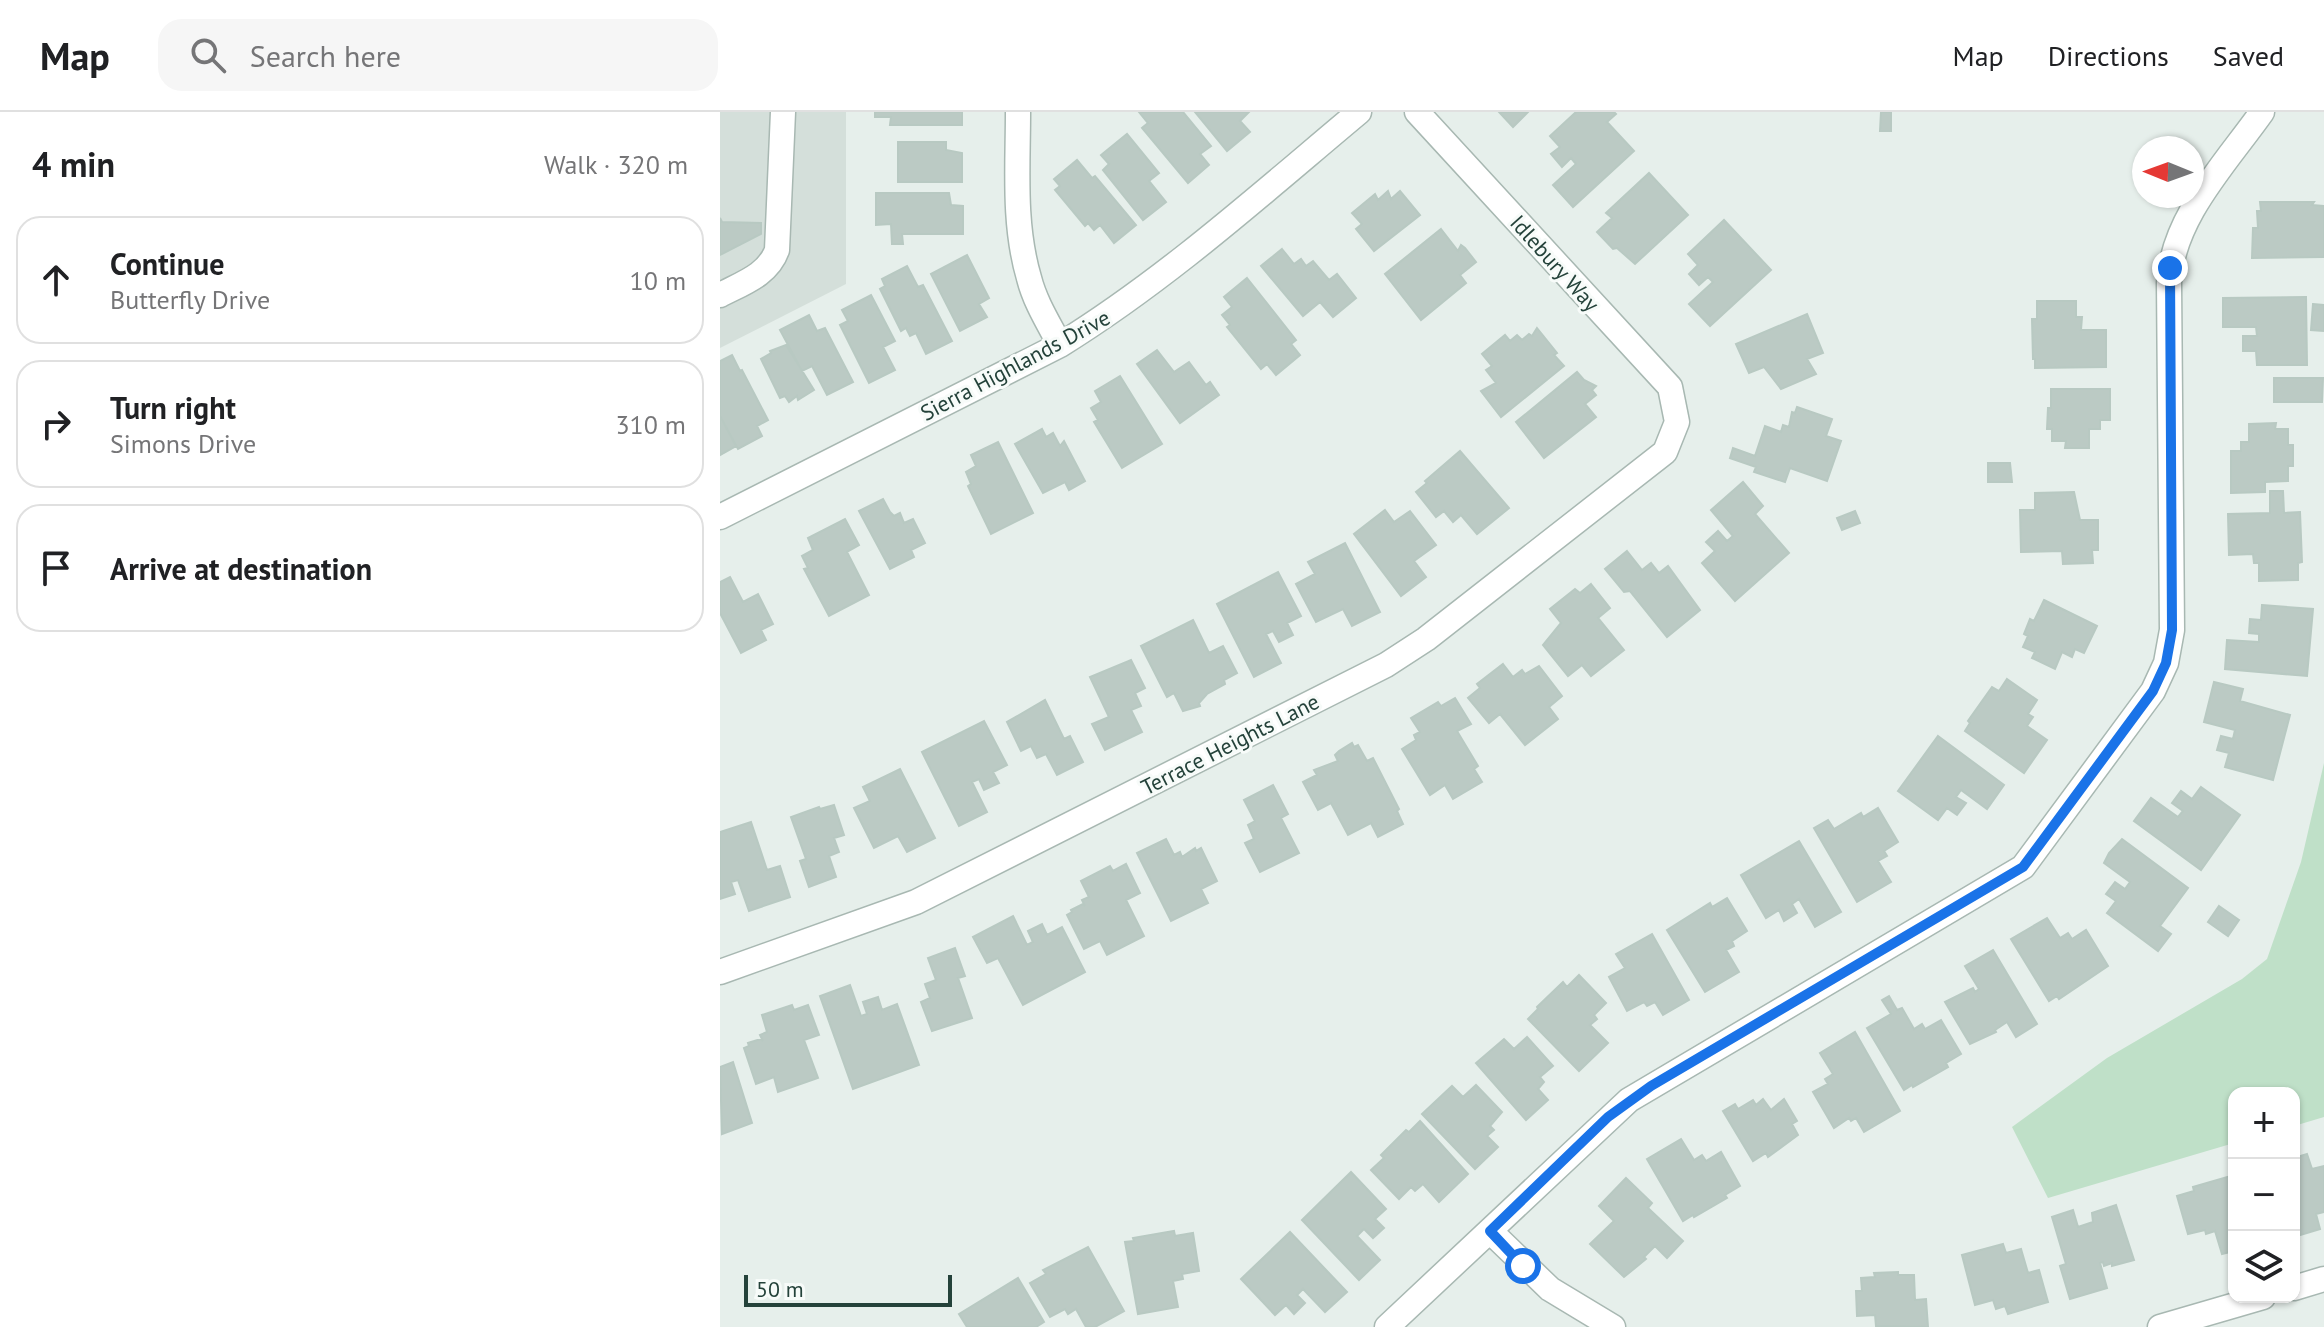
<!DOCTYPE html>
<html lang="en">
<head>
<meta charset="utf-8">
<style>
	body { margin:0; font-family:"PT Sans",sans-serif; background:#f6f6f6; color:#202124 }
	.controls { position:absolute; right:24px; bottom:24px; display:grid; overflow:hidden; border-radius:16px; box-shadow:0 2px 6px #0004 }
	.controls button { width:72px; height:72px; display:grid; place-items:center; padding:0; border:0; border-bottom:2px solid #e0e0e0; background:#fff; color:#202124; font:40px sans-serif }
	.compass { position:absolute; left:1412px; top:24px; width:72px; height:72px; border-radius:50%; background:#fff; box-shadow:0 2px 6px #0004; rotate:271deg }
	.scale { position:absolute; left:24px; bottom:20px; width:208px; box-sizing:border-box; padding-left:8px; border:4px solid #24423a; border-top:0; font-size:22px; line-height:28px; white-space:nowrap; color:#24423a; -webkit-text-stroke:6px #f7fbf9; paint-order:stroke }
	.stop { position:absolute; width:24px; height:24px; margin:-18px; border:6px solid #1a73e8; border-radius:50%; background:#fff }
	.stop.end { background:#1a73e8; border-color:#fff; box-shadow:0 2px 8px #0008 }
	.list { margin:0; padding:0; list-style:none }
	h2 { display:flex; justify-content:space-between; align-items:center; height:104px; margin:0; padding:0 32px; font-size:34px }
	h2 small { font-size:26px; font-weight:400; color:#757577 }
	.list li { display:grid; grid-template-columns:52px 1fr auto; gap:24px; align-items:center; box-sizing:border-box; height:128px; margin:0 16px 16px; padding:0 16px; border:2px solid #e0e0e0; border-radius:24px }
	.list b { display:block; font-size:30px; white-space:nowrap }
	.list p { margin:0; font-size:26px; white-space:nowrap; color:#757577 }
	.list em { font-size:26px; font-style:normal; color:#757577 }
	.icon { flex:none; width:44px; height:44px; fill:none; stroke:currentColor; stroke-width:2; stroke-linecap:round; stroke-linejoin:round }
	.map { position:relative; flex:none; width:1604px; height:1215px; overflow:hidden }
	header { display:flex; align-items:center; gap:48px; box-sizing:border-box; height:112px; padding:0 40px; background:#fff; border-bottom:2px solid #e0e0e0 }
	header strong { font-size:38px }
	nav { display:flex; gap:44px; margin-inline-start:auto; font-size:28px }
	.search { width:560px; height:72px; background:#f6f6f6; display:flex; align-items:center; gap:20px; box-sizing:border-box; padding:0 28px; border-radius:24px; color:#757577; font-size:30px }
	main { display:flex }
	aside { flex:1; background:#fff }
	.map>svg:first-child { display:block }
</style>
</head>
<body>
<header>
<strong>Map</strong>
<div class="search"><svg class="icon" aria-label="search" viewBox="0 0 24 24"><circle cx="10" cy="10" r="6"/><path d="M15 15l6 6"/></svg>Search here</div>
<nav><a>Map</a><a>Directions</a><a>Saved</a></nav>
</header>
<main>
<aside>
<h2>4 min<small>Walk · 320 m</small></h2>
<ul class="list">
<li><svg class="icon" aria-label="ahead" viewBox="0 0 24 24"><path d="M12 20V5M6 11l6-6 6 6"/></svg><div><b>Continue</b><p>Butterfly Drive</p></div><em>10 m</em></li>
<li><svg class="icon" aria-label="right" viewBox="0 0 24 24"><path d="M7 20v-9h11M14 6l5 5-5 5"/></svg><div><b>Turn right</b><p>Simons Drive</p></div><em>310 m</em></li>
<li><svg class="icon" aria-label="arrive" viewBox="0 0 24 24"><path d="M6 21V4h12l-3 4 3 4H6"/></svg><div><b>Arrive at destination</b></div></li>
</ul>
</aside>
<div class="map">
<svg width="1604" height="1215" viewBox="0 0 1604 1215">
	<rect width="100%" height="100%" fill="#e6efeb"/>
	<path fill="#d4dfda" d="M0,0H126V172L0,236Z"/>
	<path fill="#bfe0c8" d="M1604,651V1005L1574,1014V981H1514V1031L1328,1086L1292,1015L1387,946L1522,867L1547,847L1581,750Z"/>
	<path fill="#bbcac4" stroke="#b8c9c2" stroke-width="2" d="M155,0H242V13H170L171,5H155Z
		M419,0H463L491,34L480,42L489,53L468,71L422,16L428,11Z
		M475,0H529L520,9L530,20L507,39Z
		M779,0H808L793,15Z
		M856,0H894L896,2L887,10L914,39L853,95L833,73L856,52L851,46L842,55L831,42L840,35L830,24Z
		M1161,0H1171V19H1160Z
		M407,22L439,61L429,69L446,90L423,108L383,58L389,52L381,43Z
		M178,30H226V38L242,41V70H178Z
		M357,48L372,66L375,64L416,113L394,131L380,113L374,118L368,111L365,114L335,78L340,74L334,67Z
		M929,61L968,103L915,152L897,136L893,137L877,120L892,106L886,101Z
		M668,79L671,87L680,79L700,103L654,139L636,117L642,112L632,101L655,82L658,88Z
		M156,81H229L231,93L243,94V122H182L183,132H172L171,112L156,113Z
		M1540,90H1594L1592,93L1604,94V145L1532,146L1533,116H1538L1537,99H1541Z
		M0,106L2,110L41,111V122L0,143Z
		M1004,108L1051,158L990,214L969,192L993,170L988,165L979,173L969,162L978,153L968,142Z
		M721,117L738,139L741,133L745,136L756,150L740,163L746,171L701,208L665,162Z
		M562,137L574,152L581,147L586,154L593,149L609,168L617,162L636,186L613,205L600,190L583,204L541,154Z
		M247,143L269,186L259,192L267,205L240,219L211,162Z
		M187,154L198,175L203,173L232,229L206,242L196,221L190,224L186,216L181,219L160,177L165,174L162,167Z
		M527,166L576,228L571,232L580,243L556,263L547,252L541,257L507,215L510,213L502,203L512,195L504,185Z
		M151,183L175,229L163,235L175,258L149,271L120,213L128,209L122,198Z
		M1586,185L1587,253H1537L1536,239H1523V224H1537L1536,215H1503V186Z
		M1317,189H1356V205H1362L1361,218H1386V255L1315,256V247H1313L1312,207H1317Z
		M1593,192L1604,193V219L1591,218Z
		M1087,202L1103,241L1087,247L1096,262L1061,277L1044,255L1029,261L1016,232Z
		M89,203L97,219L105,216L133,270L107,283L92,254L82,259L60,218Z
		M817,216L837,241L834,243L844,254L781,305L761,279L776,271L766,258L772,254L762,242L785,223L790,229L797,223L802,228L809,222L812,224Z
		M66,233L94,278L78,288L77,284L69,290L65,284L60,286L41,247L51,241L50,239Z
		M437,238L454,260L469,250L486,273L490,270L499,283L460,311L417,252Z
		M12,243L20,259L22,258L48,308L37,314L42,324L18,337L0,304V249Z
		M857,260L864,268L876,274L872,278L876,283L865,292L876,305L824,346L796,310Z
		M400,264L442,332L402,356L374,310L378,308L371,296L381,290L375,279Z
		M1554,266H1603L1602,290H1554Z
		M1331,277H1390V308H1380V317H1369V336H1345L1346,329H1332V317H1327L1328,296H1331Z
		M1077,295L1112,307L1106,324L1121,329L1107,369L1070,356L1065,370L1034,360L1036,355L1010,346L1013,336L1035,344L1045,314L1061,320L1063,313L1069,315L1072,300L1075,301Z
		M0,304L16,334L0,343Z
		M1556,311L1555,317H1568V333H1573V354H1568V369L1545,370V380L1511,381V339H1521V330H1529V312Z
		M322,317L326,325L333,321L340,334L344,329L365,369L349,378L345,370L323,381L295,332Z
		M278,330L313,401L271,422L248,374L251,372L246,360L256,354L251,343Z
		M740,339L789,396L757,422L741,403L733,410L724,399L716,405L696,380L707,371L705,369Z
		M1268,351H1290L1292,370H1268Z
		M1023,370L1043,394L1035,402L1069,441L1015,489L982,451L995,439L986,430L998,419L1007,429L1013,424L991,398Z
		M1550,379H1563L1564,401L1580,400L1582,450L1578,451V468L1539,469V451H1534L1533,442L1509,443L1508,402L1550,401Z
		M1354,380L1360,408H1378V438H1372L1373,451L1343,452L1342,439L1301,440L1300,398H1315V381Z
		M163,387L170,400L174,404L180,401L184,411L193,407L205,431L191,438L194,445L170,457L139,399Z
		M665,398L674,410L690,399L716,433L694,449L706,465L681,484L634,422Z
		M1135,399L1140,411L1122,418L1117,406Z
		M125,407L139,433L127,440L149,483L109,504L84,457L88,456L82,444L93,438L88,426Z
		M625,431L660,500L632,514L623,497L596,510L576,472L595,462L588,450Z
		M907,439L922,458L931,451L939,461L948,454L980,498L947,525L910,479L904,480L885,457Z
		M558,460L581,504L567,511L573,523L559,530L553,519L546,522L561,551L534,565L497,492Z
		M10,465L23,490L38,482L53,512L41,518L46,528L21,541L0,501V470Z
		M871,472L890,496L878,506L904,538L871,564L862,553L848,564L823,533L841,511L830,497L855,477L860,481Z
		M1324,488L1377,514L1364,541L1355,537L1352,545L1342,540L1335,557L1312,546L1315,540L1303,535L1308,524L1304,522L1310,507L1314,509Z
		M1542,493L1593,497L1587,564L1505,557L1507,528L1539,530V522L1529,521L1530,507L1541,508Z
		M473,508L489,541L503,534L517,561L504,568L505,572L487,582L479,591L480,594L463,599L454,581L447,585L421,534Z
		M411,548L425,576L415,581L421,594L411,598L422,620L385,638L372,612L389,605L370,565Z
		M783,552L793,565L802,558L805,562L819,554L842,584L829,595L838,607L805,633L780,602L769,611L748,586L760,576L757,572Z
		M1287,567L1317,588L1308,602L1313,605L1307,614L1327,628L1304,661L1245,619L1250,611L1248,609L1272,575L1279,579Z
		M1494,570L1523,577L1520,589L1570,603L1553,668L1505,655L1509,641L1497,638L1501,624L1513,627L1515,618L1484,610Z
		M735,586L751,612L737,619L758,654L754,657L762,670L733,687L725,673L710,683L682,637L696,628L694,623L700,620L691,606L718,590L721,594Z
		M325,588L344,627L350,624L363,650L337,663L326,642L317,646L311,634L301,639L287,610Z
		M264,609L287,653L273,660L279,671L264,678L259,667L252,670L267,700L239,714L202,640Z
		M1218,624L1284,673L1267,697L1241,678L1236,685L1246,691L1237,703L1227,696L1218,708L1178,679Z
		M632,631L634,635L638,633L647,649L653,646L679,697L677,699L683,712L658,725L651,711L628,723L611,691L598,698L583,670L597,663L594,658L618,649L615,643L619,639Z
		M180,657L215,726L187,740L178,724L154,736L134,696L150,689L143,675Z
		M553,673L568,702L561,706L579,741L540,760L525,731L534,727L528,713L535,709L524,688Z
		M1481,675L1520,703L1481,758L1414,709L1431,686L1458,705L1463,699L1452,691L1461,679L1472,687Z
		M114,693L124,723L114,726L119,740L109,744L116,765L89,775L80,749L86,747L71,705L99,695L100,697Z
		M1158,696L1178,730L1164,739L1167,744L1158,749L1171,770L1137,790L1094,716L1108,708L1114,717L1141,701L1143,705Z
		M31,710L47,758L60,754L70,785L29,799L18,768L11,770L15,782L0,787V720Z
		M446,727L454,743L460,740L462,745L475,736L476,739L481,736L497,769L481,777L488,791L451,809L417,741Z
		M1402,727L1468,776L1440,814L1451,822L1438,839L1387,801L1396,789L1386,782L1395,770L1405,777L1410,770L1384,751L1389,741Z
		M1079,729L1121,800L1095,815L1079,787L1072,792L1077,801L1064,809L1059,798L1046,806L1021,763Z
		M406,752L420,781L406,788L424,824L387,843L380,829L364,837L347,803L352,800L351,798L363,792L365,794L362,788L369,785L361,769L390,754L393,759Z
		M1007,786L1027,819L1012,829L1014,834L1006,838L1019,860L985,880L947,818L990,791L992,795Z
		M1499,794L1519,808L1508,824L1488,810Z
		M293,804L307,833L313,830L308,819L322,812L327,823L342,815L365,860L303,893L278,846L267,851L253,825Z
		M1327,806L1340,826L1348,821L1352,827L1366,818L1388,854L1339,887L1337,884L1329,889L1291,827Z
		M932,822L969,888L943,903L935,890L927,894L924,890L907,899L889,865L905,856L896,842Z
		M235,836L245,864L238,866L252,906L212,919L201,890L210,886L205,872L216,868L208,846Z
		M1273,838L1317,912L1296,925L1287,910L1275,918L1276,920L1250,932L1225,890L1253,876L1255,880L1259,877L1245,854Z
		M859,863L886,891L874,903L877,907L870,913L888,931L859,959L808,907L818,897L817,895L843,870L847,875Z
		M130,873L141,904L147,902L143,890L158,885L162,898L177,892L199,953L133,977L100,884Z
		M1169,884L1177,898L1182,896L1194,917L1202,912L1205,917L1221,908L1241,942L1226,951L1228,955L1193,975L1192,973L1184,978L1147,916L1171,902L1162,888Z
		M72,893L74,898L88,893L99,923L84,928L98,966L58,980L54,965L36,972L24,936L29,934L28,931L41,927L43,929L40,923L47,920L42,903Z
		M1135,920L1180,999L1144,1020L1136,1006L1131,1009L1129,1006L1114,1016L1093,980L1108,972L1105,967L1113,962L1100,941Z
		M807,925L833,954L820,965L824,970L818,977L828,988L806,1008L756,951L784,927L794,937Z
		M13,950L32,1011L2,1022L0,955Z
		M756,973L782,1000L770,1014L774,1018L767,1024L778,1035L755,1057L702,1002L732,974L743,985Z
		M1043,987L1051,998L1064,987L1077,1009L1072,1012L1078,1023L1048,1045L1046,1041L1033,1049L1003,999L1015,992L1018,997L1033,988L1036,993Z
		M700,1009L748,1062L719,1090L703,1072L695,1079L691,1075L679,1087L651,1058L664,1046L661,1043L686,1018L689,1020Z
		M961,1027L974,1048L982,1043L986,1049L1001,1040L1020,1074L1005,1083L1007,1086L974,1105L973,1103L963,1109L927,1047Z
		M1587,1042L1592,1057L1604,1054V1100L1596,1102L1600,1117L1574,1125V1046Z
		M631,1060L666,1097L655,1107L664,1116L653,1126L644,1117L637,1124L660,1148L639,1168L582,1108Z
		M1514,1063V1139L1502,1142L1495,1119L1486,1122L1485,1118L1468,1122L1457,1084L1474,1079L1473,1075Z
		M906,1066L932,1091L928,1096L963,1129L947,1146L935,1134L924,1145L926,1147L904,1165L870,1132L894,1109L879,1094Z
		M1396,1093L1414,1148L1392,1154V1151L1384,1154L1383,1150L1380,1151L1387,1176L1350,1187L1340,1154L1346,1152L1332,1105L1353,1098L1358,1115L1373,1110L1372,1101Z
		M454,1119L455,1124L473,1121L479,1159L462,1162L463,1167L453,1169L458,1195L418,1202L405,1130L414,1129L413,1126Z
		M570,1120L627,1180L605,1200L583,1177L577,1183L585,1191L574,1202L566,1193L555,1203L521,1167Z
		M1283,1132L1286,1141L1301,1137L1308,1161L1319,1158L1328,1190L1288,1202L1285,1194L1276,1197L1273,1188L1255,1193L1242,1143Z
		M368,1135L404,1199L375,1215H366L356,1197L348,1202L345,1197L330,1205L310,1171L326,1162L323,1158Z
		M1178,1160V1163H1194L1195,1188L1206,1187L1208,1215L1156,1214L1155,1203L1137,1204L1136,1179H1142L1141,1166L1155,1165L1154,1161Z
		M298,1166L324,1210L316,1215H247L239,1202Z"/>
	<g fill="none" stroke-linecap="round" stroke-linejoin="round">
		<defs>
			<path id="minor" d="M298,0C298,55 293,112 309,166C315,190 329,212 340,233
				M0,183C23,171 48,163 57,138L63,0
				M0,405L340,233C448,166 542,81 639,0
				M0,860L196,790L666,553L706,527L945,340L957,310L950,275L697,0
				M770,1119L830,1177L893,1215
				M1574,1176L1604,1167
				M667,1215L909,988L1303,755L1433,579L1446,551L1452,518L1449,171C1452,106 1506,51 1542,0
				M1440,1215L1543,1185"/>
		</defs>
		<use href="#minor" stroke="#a8b8b2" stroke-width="27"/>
		<use href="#minor" stroke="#fff" stroke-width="24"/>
	</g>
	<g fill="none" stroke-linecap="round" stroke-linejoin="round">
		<path stroke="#1a73e8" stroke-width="10" d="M803,1154L770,1119L888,1005L931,974L1303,755L1433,579L1446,551L1452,518L1450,156"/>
	</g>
	<g text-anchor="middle" stroke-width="6" stroke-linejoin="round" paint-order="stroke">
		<g font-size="22" fill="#24423a" stroke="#f7fbf9">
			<text transform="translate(835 151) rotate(48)" y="8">Idlebury Way</text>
			<text transform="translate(295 253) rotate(-28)" y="8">Sierra Highlands Drive</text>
			<text transform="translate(510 632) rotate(-27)" y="8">Terrace Heights Lane</text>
		</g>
	</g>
</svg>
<div class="controls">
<button>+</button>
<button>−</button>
<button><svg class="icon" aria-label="layers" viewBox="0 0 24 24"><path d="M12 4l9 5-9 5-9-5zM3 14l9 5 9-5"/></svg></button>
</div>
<svg class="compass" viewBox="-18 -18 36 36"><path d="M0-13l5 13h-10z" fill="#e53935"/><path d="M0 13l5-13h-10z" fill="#757577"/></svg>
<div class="scale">50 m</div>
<div class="stop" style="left:803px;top:1154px"></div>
<div class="stop end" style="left:1450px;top:156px"></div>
</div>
</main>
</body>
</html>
